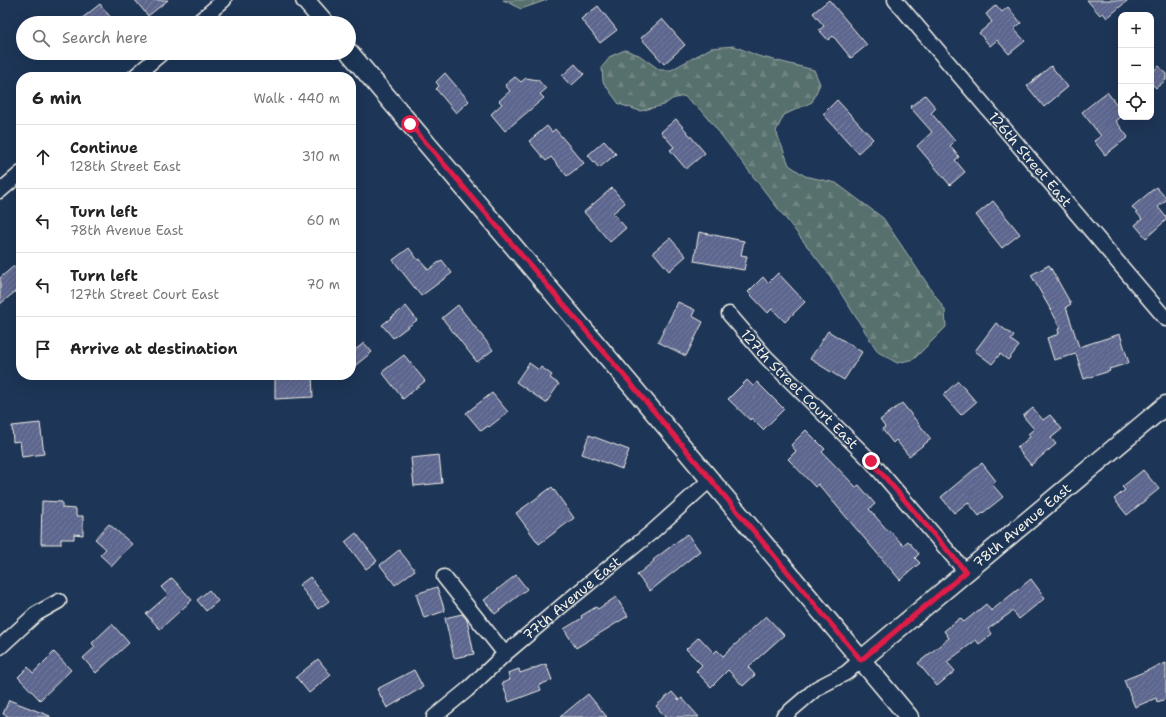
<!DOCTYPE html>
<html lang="en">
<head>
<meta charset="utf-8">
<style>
	body { margin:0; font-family:"Shantell Sans",sans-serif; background:#f2f2f2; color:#222 }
	.controls { position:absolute; right:12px; top:12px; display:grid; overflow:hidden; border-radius:8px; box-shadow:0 4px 16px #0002 }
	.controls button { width:36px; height:36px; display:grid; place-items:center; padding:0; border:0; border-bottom:1px solid #e0e0e0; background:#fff; color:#222; font:20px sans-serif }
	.stop { position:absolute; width:12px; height:12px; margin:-9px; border:3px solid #e11d48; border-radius:50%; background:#fff }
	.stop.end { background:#e11d48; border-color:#fff; box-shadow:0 1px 4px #0008 }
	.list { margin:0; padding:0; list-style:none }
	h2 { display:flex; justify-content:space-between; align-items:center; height:52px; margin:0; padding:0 16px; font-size:17px }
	h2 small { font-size:13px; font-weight:400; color:#767676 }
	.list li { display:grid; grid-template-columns:26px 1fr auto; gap:12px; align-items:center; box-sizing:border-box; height:64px; padding:0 16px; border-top:1px solid #e0e0e0 }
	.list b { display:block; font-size:15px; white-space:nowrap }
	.list p { margin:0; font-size:13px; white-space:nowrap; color:#767676 }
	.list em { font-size:13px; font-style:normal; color:#767676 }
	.icon { flex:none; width:22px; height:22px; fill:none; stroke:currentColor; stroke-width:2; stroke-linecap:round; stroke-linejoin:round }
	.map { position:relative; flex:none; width:1166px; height:717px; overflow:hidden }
	.search { position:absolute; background:#fff; box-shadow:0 4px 16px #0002; left:16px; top:16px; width:340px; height:44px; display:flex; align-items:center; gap:10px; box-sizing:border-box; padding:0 14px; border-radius:22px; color:#767676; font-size:15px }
	.panel { position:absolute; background:#fff; box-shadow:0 4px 16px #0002; left:16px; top:72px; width:340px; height:308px; border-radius:16px }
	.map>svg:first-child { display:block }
</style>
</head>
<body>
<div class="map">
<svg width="1166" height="717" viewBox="0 0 1166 717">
	<defs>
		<pattern id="forest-firs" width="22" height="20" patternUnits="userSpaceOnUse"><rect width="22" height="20" fill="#56706d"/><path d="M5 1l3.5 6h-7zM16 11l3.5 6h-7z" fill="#6f8582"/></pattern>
		<pattern id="building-hatch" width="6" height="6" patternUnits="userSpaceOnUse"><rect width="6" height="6" fill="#5c668e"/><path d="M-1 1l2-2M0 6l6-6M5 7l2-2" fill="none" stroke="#747c9e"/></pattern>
	</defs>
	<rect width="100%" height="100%" fill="#1d3557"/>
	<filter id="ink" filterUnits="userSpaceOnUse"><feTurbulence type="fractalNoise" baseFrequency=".025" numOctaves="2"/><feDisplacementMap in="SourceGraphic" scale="8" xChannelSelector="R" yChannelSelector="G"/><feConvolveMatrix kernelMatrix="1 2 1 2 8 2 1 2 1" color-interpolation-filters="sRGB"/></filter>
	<g filter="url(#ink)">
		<path fill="url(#forest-firs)" stroke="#a5b0aa" d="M503,0H547L521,9Z
			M734,46L758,56L814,70L820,84L812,102L784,115L776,131L789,165L805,176L836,183L883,218L945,310L946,327L914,359L897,363L878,352L828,273L704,113L684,96L672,99L664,105L640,111L619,104L603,82L602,67L611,56L625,50L639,55L660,70H671L711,48Z"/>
		<path fill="url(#building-hatch)" stroke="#f4f1e8" d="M135,0H168L148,16Z
			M829,0L867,45L851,58L833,36L828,40L819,30L824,26L813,13Z
			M1087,0H1128L1107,18L1103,13L1100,15Z
			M100,4L115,23H76Z
			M996,5L1002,12L1008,7L1021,23L1014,29L1025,41L1009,54L997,40L990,46L979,33L992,22L986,14Z
			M598,6L617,30L600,43L581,19Z
			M662,19L685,45L664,64L641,38Z
			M575,64L584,74L571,86L562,76Z
			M1051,66L1068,87L1044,107L1027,86Z
			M1159,66L1166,74V80L1156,88L1151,83V73Z
			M445,73L469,101L456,113L436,89L439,86L436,82Z
			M515,77L521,82L526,78L538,80L546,89L540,94L544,98L505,131L491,114L502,104L499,101L510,91L505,85Z
			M1107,92L1121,110V117L1116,121L1128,137L1105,155L1094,141L1101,136L1082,112Z
			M925,95L936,108L931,113L955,141L950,146L959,157L955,160L965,172L950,185L917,146L932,132L910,107Z
			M837,100L873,139L858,153L823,114Z
			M676,119L705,153L686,169L670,150L674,147L661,132Z
			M547,126L552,132L555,129L584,163L567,176L551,157L546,161L529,141Z
			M604,141L616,154L599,168L588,155Z
			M1156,187L1166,198V200L1158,207L1166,217V220L1146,238L1135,225L1142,219L1132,207Z
			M612,188L625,203L613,213L626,228L610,242L584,212Z
			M993,201L1020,234L1002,248L976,215Z
			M699,232L744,241L741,255L747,256L744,270L694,261Z
			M670,238L686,256L669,271L653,252Z
			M409,248L418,260L420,259L428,270L442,260L452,273L421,296L393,260Z
			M1049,265L1071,304L1066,307L1079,347L1120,334L1129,363L1109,369L1110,371L1084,379L1076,354L1054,360L1047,338L1059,334L1058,329L1061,328L1031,275Z
			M14,266L21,275V287L0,304V278Z
			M778,273L805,302L785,322L772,309L768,313L748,292L763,277L768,283Z
			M678,302L695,310L692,316L703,322L686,356L658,342Z
			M458,305L493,350L477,362L442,318Z
			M406,306L417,320L393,338L382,325Z
			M996,323L1014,336L1011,340L1019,346L1008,360L1000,354L992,364L975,351Z
			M828,331L862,352L844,380L810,359Z
			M364,343L372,352L351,369V353Z
			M404,355L425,381L403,399L382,372Z
			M529,363L539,370L541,367L552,375L550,378L559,384L546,403L516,382Z
			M275,375H312L313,397L275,399Z
			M747,380L753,386L757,382L784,409L763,430L751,418L750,420L728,399Z
			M958,381L976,402L961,415L943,395Z
			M492,393L508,412L489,427L488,426L481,431L466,413Z
			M902,403L931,439L909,456L896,440L893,443L882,429L885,427L880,420Z
			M1033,408L1043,420L1050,415L1062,429L1051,438L1056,444L1031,465L1017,448L1030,437L1028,434L1034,429L1023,416Z
			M40,423L44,454L22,457L20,441L13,442L12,426Z
			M806,430L825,449L822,452L856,487L859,485L875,504L869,509L888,531L889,530L903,545L908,541L919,554L915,558L920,563L900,580L818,484L815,487L788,459L796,451L791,445Z
			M589,435L629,450L622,469L582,454Z
			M439,455L442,483L414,486L411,458Z
			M982,463L996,481L992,484L1003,497L979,516L968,502L954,513L941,497Z
			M1143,470L1159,489L1127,515L1114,499L1125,490L1122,487Z
			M552,487L574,518L539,544L516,513Z
			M42,501L62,502V508L76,509V516H83V535L74,534V539H61V544H41Z
			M109,524L132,544L112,566L100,555L106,549L95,539Z
			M356,533L377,561L366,569L345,542Z
			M687,534L700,551L650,591L637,575L654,561L653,560Z
			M399,550L415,570L395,585L380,565Z
			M516,575L527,589L495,614L484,600Z
			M310,577L329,601L318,609L299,585Z
			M172,578L192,600L160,629L146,614L168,595L161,587Z
			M1031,579L1045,598L1019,619L1013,611L988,629L992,634L979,644L976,640L947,662L955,671L937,686L918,663L949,638L944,631L960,618L964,622L986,604L991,611Z
			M437,587L445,611L424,618L416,594Z
			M209,590L218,601L206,611L197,600Z
			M616,597L628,616L576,648L564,629L582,618L581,616L596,607L598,609Z
			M462,614L467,620L474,654L454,658L445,618Z
			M766,616L784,635L748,667L755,675L743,686L728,670L711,687L696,671L702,665L686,649L699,637L714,653L717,650L723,656Z
			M112,624L129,643L96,673L83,658L95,647L92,643Z
			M54,652L71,670L40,700L18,677L28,667L33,673Z
			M318,659L331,675L309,693L296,677Z
			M1166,663V699L1157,702L1156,698L1135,707L1124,680Z
			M546,664L552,680L539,685L541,690L509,702L502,683L510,680L508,673L519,669L520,673Z
			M414,670L423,687L387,708L377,689Z
			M672,692L679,700L682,698L699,717H665L656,706Z
			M588,694L607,717H560Z
			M9,700L50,716V717H10L3,714Z"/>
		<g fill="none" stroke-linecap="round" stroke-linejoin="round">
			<defs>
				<g id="minor">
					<path id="s1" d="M895,0L1166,319"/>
					<path d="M197,23L224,0"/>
					<path d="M134,77L162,53"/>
					<path d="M0,191L21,173"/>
					<path id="s2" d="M729,314L766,357L871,461L966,572"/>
					<path d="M444,577L505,654"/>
					<path d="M0,647L36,614L59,601"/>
					<path id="s3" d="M434,717L467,690L505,654L564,604L652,532L710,480"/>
					<path d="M783,717L817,688L846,673L861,660"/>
				</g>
				<g id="tertiary">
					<path d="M305,0L325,23"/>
					<path d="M349,52L631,385L909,717"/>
					<path id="s4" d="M861,660L1166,405"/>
				</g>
			</defs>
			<use href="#minor" stroke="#f4f1e8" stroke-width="17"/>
			<use href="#tertiary" stroke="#f4f1e8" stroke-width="21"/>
			<use href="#minor" stroke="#1d3557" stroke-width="14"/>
			<use href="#tertiary" stroke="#1d3557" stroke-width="18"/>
		</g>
	</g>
	<g fill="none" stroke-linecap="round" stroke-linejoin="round" filter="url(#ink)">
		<path stroke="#e11d48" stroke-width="5" d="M410,124L632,385L861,660L966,572L871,461"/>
	</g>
	<g text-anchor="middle" stroke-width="3" stroke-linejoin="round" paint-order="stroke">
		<g font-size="14" fill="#f4f1e8" stroke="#1d3557">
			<text dy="5" stroke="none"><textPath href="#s1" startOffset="209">126th Street East</textPath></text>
			<text dy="5" stroke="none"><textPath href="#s2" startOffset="103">127th Street Court East</textPath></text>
			<text dy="5" stroke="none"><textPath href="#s4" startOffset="210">78th Avenue East</textPath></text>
			<text dy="5" stroke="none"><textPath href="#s3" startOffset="182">77th Avenue East</textPath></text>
		</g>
	</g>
</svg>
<div class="controls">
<button>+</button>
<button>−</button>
<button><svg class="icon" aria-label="locate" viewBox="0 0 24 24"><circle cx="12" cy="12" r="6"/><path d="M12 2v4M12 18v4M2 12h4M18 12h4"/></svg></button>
</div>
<div class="stop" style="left:410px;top:124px"></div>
<div class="stop end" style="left:871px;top:461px"></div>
<div class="search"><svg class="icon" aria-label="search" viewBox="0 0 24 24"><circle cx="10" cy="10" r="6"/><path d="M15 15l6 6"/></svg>Search here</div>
<section class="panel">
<h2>6 min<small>Walk · 440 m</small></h2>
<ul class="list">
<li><svg class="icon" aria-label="ahead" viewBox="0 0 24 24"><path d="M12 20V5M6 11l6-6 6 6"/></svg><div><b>Continue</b><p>128th Street East</p></div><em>310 m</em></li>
<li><svg class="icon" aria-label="left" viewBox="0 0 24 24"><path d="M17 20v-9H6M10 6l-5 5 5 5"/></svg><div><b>Turn left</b><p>78th Avenue East</p></div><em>60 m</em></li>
<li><svg class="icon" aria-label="left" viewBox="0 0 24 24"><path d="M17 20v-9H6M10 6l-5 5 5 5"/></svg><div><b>Turn left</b><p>127th Street Court East</p></div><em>70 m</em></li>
<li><svg class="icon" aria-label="arrive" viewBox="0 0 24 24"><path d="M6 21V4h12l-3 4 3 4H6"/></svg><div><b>Arrive at destination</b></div></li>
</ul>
</section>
</div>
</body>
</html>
